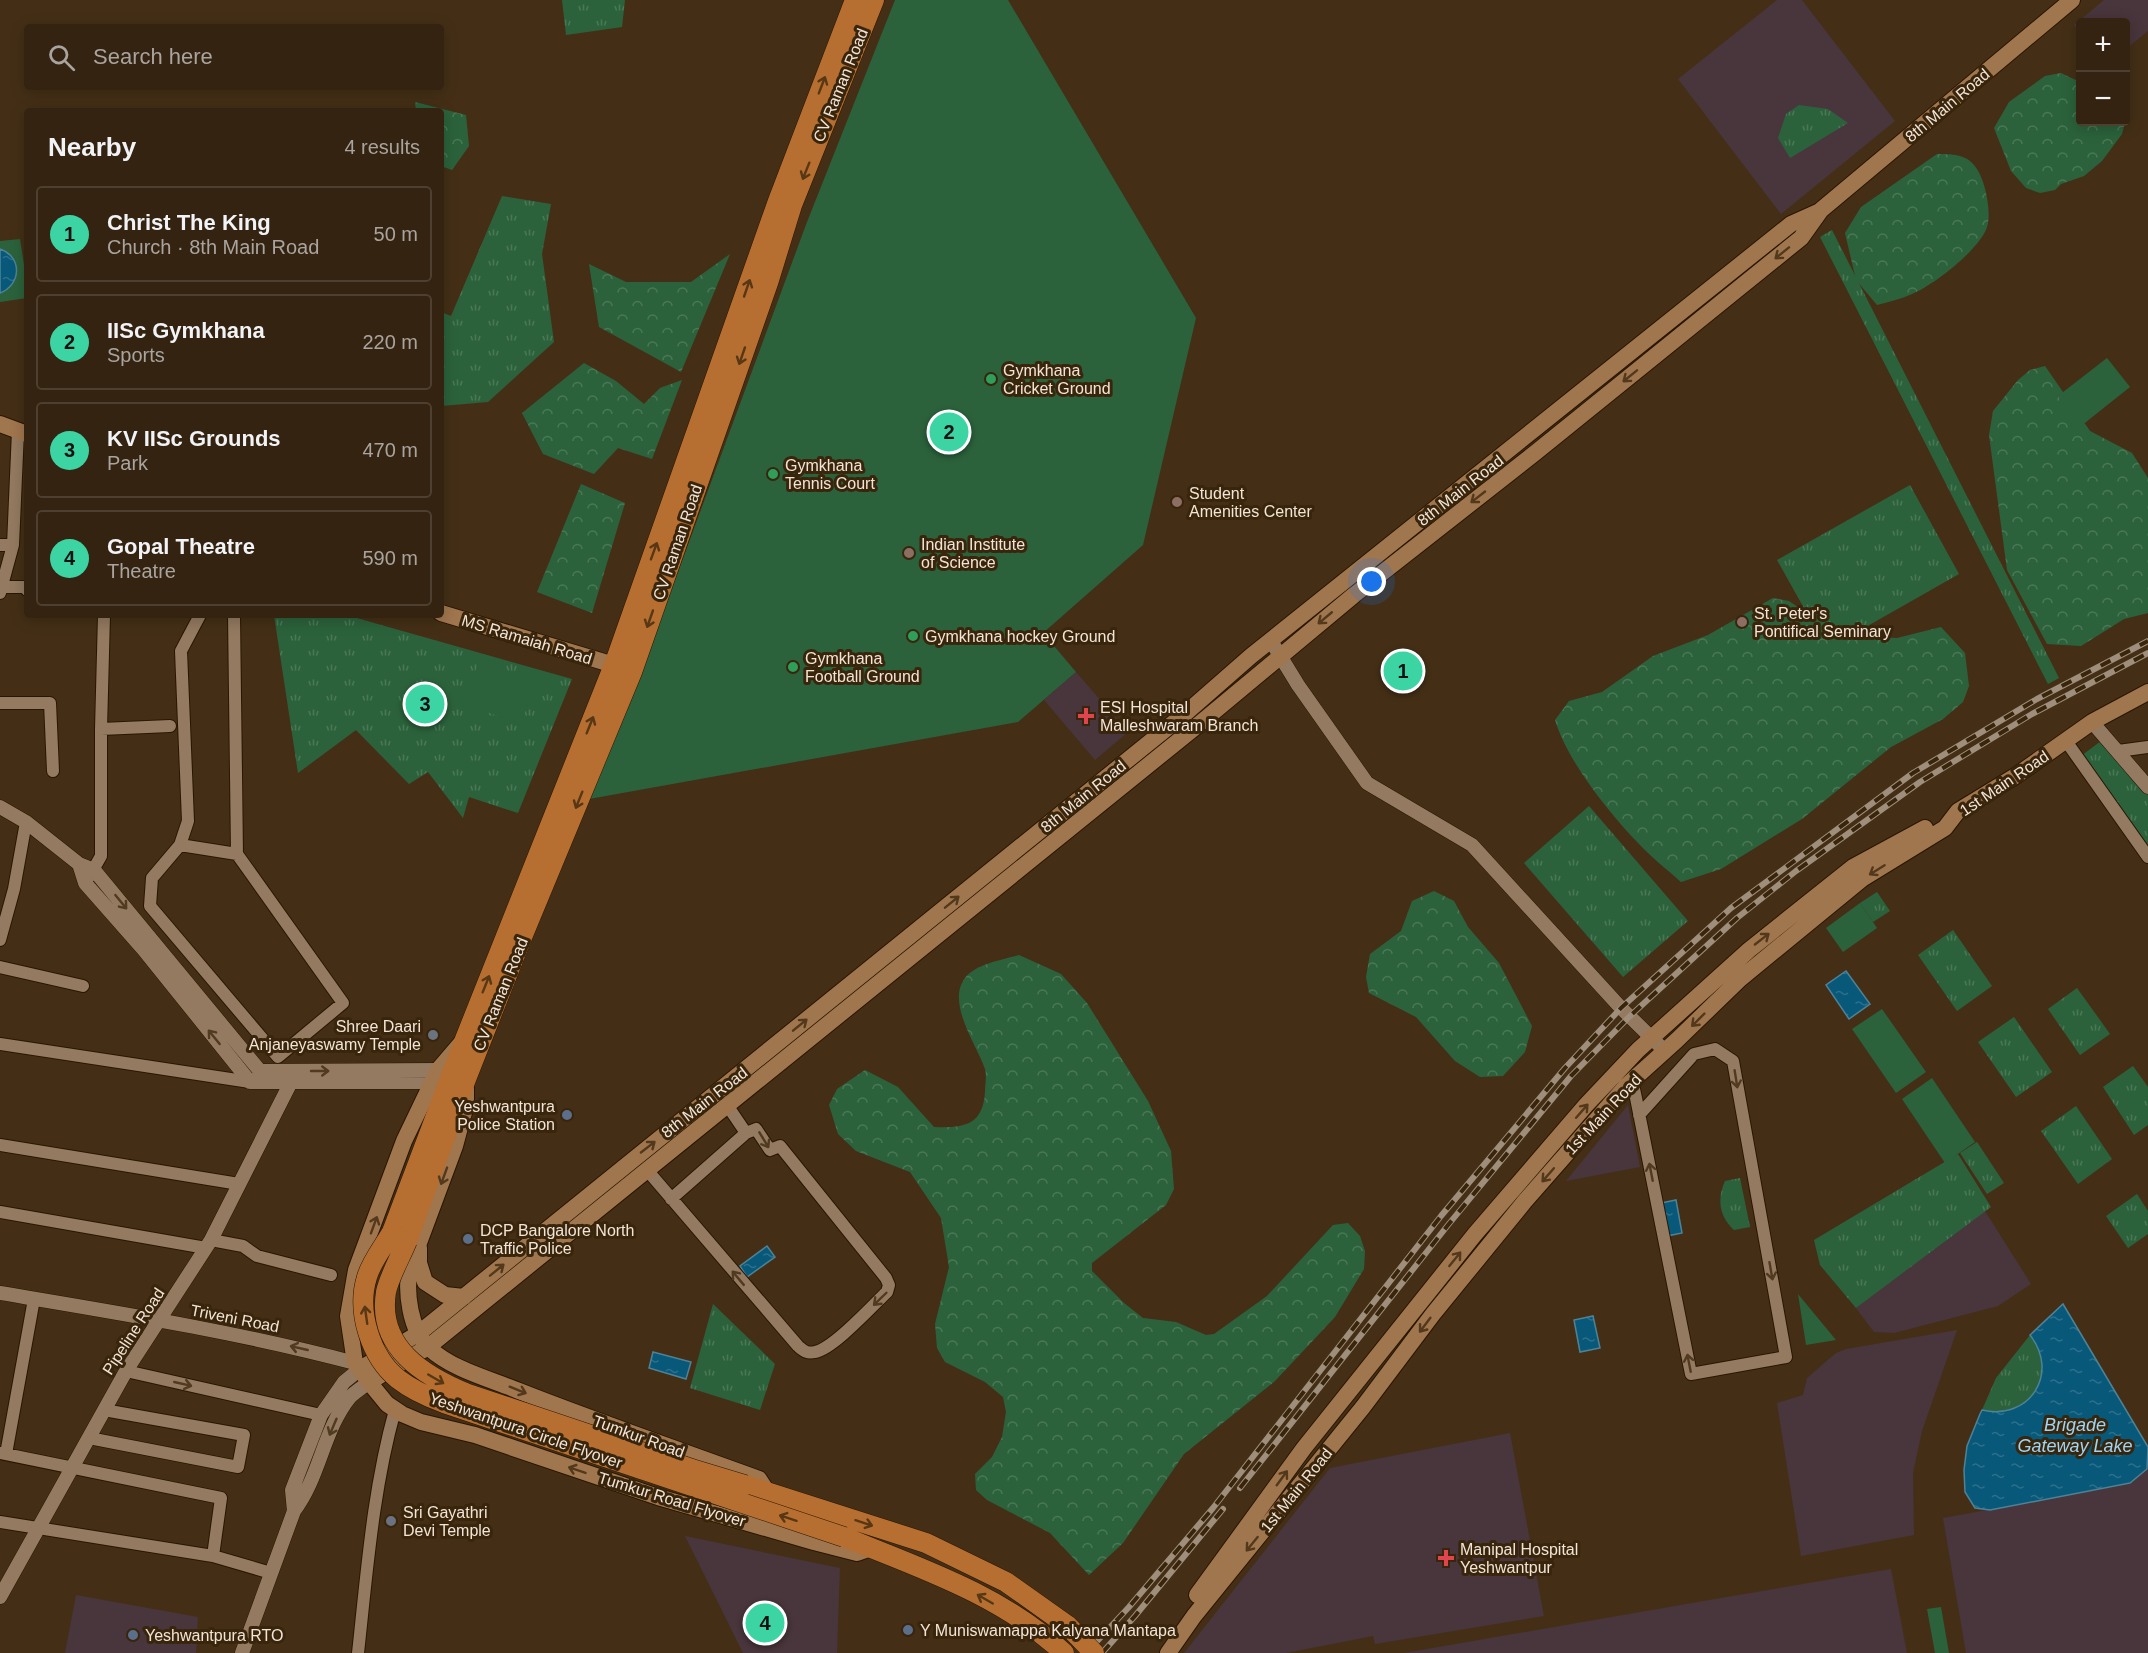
<!DOCTYPE html>
<html lang="en">
<head>
<meta charset="utf-8">
<style>
	body { margin:0; font-family:Arial,sans-serif; background:#3b2b19; color:#f1f3f6 }
	.controls { position:absolute; right:18px; top:18px; display:grid; overflow:hidden; border-radius:6px; box-shadow:0 3px 15px #0003 }
	.controls button { width:54px; height:54px; display:grid; place-items:center; padding:0; border:0; border-bottom:2px solid #4e4030; background:#332310; color:#f1f3f6; font:30px sans-serif }
	.you { position:absolute; left:1372px; top:582px; width:21px; height:21px; margin:-15px; border:4px solid #fff; border-radius:50%; background:#1a73e8; box-shadow:0 0 0 9px #1a73e833 }
	.badge { display:grid; place-items:center; width:39px; height:39px; border-radius:50%; background:#3dd4a3; color:#111; font-size:20px; font-weight:700 }
	.pin { position:absolute; translate:-50% -50%; border:3px solid #fff; box-shadow:0 2px 6px #0006 }
	.list { margin:0; padding:0; list-style:none }
	h2 { display:flex; justify-content:space-between; align-items:center; height:78px; margin:0; padding:0 24px; font-size:26px }
	h2 small { font-size:20px; font-weight:400; color:#a9a49f }
	.list li { display:grid; grid-template-columns:39px 1fr auto; gap:18px; align-items:center; box-sizing:border-box; height:96px; margin:0 12px 12px; padding:0 12px; border:2px solid #4e4030; border-radius:6px }
	.list b { display:block; font-size:22px; white-space:nowrap }
	.list p { margin:0; font-size:20px; white-space:nowrap; color:#a9a49f }
	.list em { font-size:20px; font-style:normal; color:#a9a49f }
	.icon { flex:none; width:33px; height:33px; fill:none; stroke:currentColor; stroke-width:2; stroke-linecap:round; stroke-linejoin:round }
	.map { position:relative; flex:none; width:2148px; height:1653px; overflow:hidden }
	.search { position:absolute; background:#332310; box-shadow:0 3px 15px #0003; left:24px; top:24px; width:420px; height:66px; display:flex; align-items:center; gap:15px; box-sizing:border-box; padding:0 21px; border-radius:6px; color:#a9a49f; font-size:22px }
	.panel { position:absolute; background:#332310; box-shadow:0 3px 15px #0003; left:24px; top:108px; width:420px; height:510px; border-radius:6px }
	.map>svg:first-child { display:block }
</style>
</head>
<body>
<div class="map">
<svg width="2148" height="1653" viewBox="0 0 2148 1653">
	<defs>
		<pattern id="grass-tufts" width="24" height="20" patternUnits="userSpaceOnUse" patternTransform="scale(1.5)"><rect width="24" height="20" fill="#2b623b"/><path d="M3 7l-1-3M5 7V3M7 7l1-3M15 17l-1-3M17 17v-4M19 17l1-3" fill="none" stroke="#4a7857"/></pattern>
		<pattern id="forest-crowns" width="20" height="18" patternUnits="userSpaceOnUse" patternTransform="scale(1.5)"><rect width="20" height="18" fill="#2b623b"/><path d="M2 6a3 3 0 1 1 6 0M12 15a3 3 0 1 1 6 0" fill="none" stroke="#4a7857"/></pattern>
		<pattern id="water-ripples" width="26" height="14" patternUnits="userSpaceOnUse" patternTransform="scale(1.5)"><rect width="26" height="14" fill="#08587a"/><path d="M2 4q2-2 4 0t4 0M15 11q2-2 4 0t4 0" fill="none" stroke="#2c708c"/></pattern>
	</defs>
	<rect width="100%" height="100%" fill="#442f16"/>
	<path fill="#49353c" d="M1777,0H1802L1895,121L1781,214L1678,79Z
		M2104,0H2148V31L2126,49V22H2080V33L2074,25Z
		M1076,672L1128,732L1095,760L1044,700Z
		M1628,1105L1640,1167L1566,1181Z
		M1985,1211L2031,1284L1998,1306L1894,1333L1874,1332L1856,1308Z
		M1957,1330L1922,1431L1913,1473L1914,1535L1801,1556L1777,1403L1803,1395L1807,1378L1836,1353L1846,1349Z
		M1510,1433L1544,1616L1375,1644L1373,1636L1286,1653H1184L1330,1468Z
		M2148,1469V1653H1966L1943,1518L2130,1484Z
		M685,1536L840,1568L837,1653H743Z
		M1891,1569L1907,1653H1404L1715,1599Z
		M76,1595L198,1617L196,1653H65Z"/>
	<path fill="url(#grass-tufts)" d="M562,0H625L622,27L566,35Z
		M1799,105L1828,109L1848,123L1790,158L1778,138L1786,114Z
		M502,196L551,204L542,254L554,342L488,402L441,406V312L451,316Z
		M1832,230L2059,678L2048,684L1820,237Z
		M1910,485L1959,574L1827,649L1777,560Z
		M274,615H346L572,679L518,813L469,797L463,818L428,772L409,784L356,730L298,773Z
		M2101,741L2148,792V849L2081,756Z
		M1589,806L1688,921L1623,977L1524,863Z
		M1877,892L1890,911L1873,922L1860,903Z
		M1953,930L1992,986L1957,1011L1918,955Z
		M2077,988L2110,1034L2080,1055L2048,1009Z
		M2014,1017L2052,1072L2016,1097L1978,1042Z
		M2133,1066L2148,1087V1125L2134,1135L2103,1087Z
		M2076,1106L2112,1159L2078,1184L2041,1131Z
		M1977,1142L2004,1183L1987,1194L1960,1153Z
		M1958,1154L1991,1207L1856,1308L1820,1265L1814,1240Z
		M1740,1178L1750,1227L1734,1230C1719,1216 1717,1199 1725,1181Z
		M2137,1194L2148,1211V1234L2128,1248L2106,1216Z
		M713,1304L775,1364L760,1410L690,1388Z
		M2030,1335C2060,1373 2030,1421 1982,1410L1996,1378Z"/>
	<path fill="url(#forest-crowns)" d="M2061,73L2080,82V122H2125L2122,134L2102,161L2084,176L2061,184L2055,190L2040,193L2026,188L2011,171L1994,128L2009,102L2045,76Z
		M415,102L466,115L469,146L452,170L441,166V111H416Z
		M1937,154C1961,154 1974,156 1983,182C1987,194 1991,215 1987,227C1980,249 1934,285 1912,294C1901,299 1888,302 1877,305L1856,280L1845,233L1861,207Z
		M730,254L681,372L599,327L589,264L626,282H691Z
		M584,363L616,381L644,404L660,388L682,380L652,459L618,448L594,474L543,454L522,413Z
		M2045,366L2090,431L2132,453L2148,478V613L2124,619L2081,646L2047,644L2007,570L1989,435L1993,411L2018,380L2030,370Z
		M581,484L625,503L592,613L537,592Z
		M1773,598L1789,601L1811,616L1871,637L1897,638L1941,627L1965,653L1969,686L1963,702L1943,719L1891,747L1802,819L1721,869L1681,882C1668,870 1652,858 1640,845C1609,813 1568,762 1555,720L1569,701L1602,692L1653,656L1708,635Z
		M1434,891L1454,901L1468,927L1499,963L1532,1026L1525,1052L1503,1076L1480,1077L1455,1061L1416,1017L1369,993L1366,977L1370,954L1401,931L1412,901Z
		M1019,955L1061,974L1087,1003L1148,1101L1171,1151L1174,1189L1166,1205L1092,1263V1271L1124,1303L1143,1318L1176,1322L1206,1335L1214,1334L1267,1296L1333,1225L1348,1223L1360,1236L1365,1251L1364,1269L1335,1317L1274,1382L1184,1454L1123,1543L1089,1575L1050,1533L987,1500L976,1490L975,1474L992,1457L1002,1437L1006,1412L1003,1397L985,1382L945,1362L937,1348L935,1324L949,1267L941,1218L910,1172L856,1151L838,1134L829,1105L837,1089L865,1070L898,1087L934,1127C963,1128 983,1126 985,1092C985,1085 987,1076 985,1069C977,1045 946,1003 965,978C976,964 1002,960 1019,955Z"/>
	<path fill="#2b623b" d="M895,0H1008L1196,318L1143,545L1043,633L1076,672L1018,722L589,799L640,675L807,222Z
		M20,239L27,284V298L0,302V241Z
		M2107,358L2130,387L2081,426L2058,396Z
		M479,661L536,681L521,724L464,704Z
		M1860,903L1877,928L1843,952L1826,928Z
		M1882,1009L1926,1072L1896,1093L1852,1029Z
		M1932,1078L1975,1142L1945,1163L1902,1099Z
		M1798,1294L1836,1340L1806,1345Z
		M1941,1607L1949,1653H1935L1927,1609Z"/>
	<path fill="url(#water-ripples)" stroke="#4e8296" stroke-width="1.5" d="M0,249C23,257 21,285 0,293Z
		M1846,971L1870,1004L1849,1019L1826,985Z
		M1676,1200L1682,1233L1667,1236L1661,1203Z
		M767,1246L775,1257L747,1277L740,1266Z
		M2063,1304L2148,1447L2147,1469L2130,1483L1990,1510L1975,1508L1965,1492L1964,1470L1967,1446L1980,1414L1982,1410C2030,1421 2060,1373 2030,1335Z
		M1593,1316L1600,1348L1580,1352L1574,1320Z
		M653,1352L691,1362L686,1379L649,1368Z"/>
	<g fill="none" stroke-linecap="round" stroke-linejoin="round">
		<defs>
			<path id="minor" d="M0,545H13L18,431
				M2,587H25L27,590
				M0,593L13,545
				M200,615L181,651L188,821L180,845L152,878L150,906L278,1057L343,1003L237,854L234,615
				M0,703H50L53,771
				M101,729L170,726
				M2066,741L2148,857
				M2118,751L2148,747
				M180,845L237,854
				M89,877L101,856V729L104,615
				M0,940L14,889L26,822
				M0,967L83,986
				M0,1044L250,1082L253,1079
				M1632,1080L1636,1098L1691,1374L1786,1357L1733,1061L1715,1049L1694,1054L1639,1115
				M0,1145L239,1184
				M647,1170L798,1346C804,1351 807,1354 815,1352C833,1349 872,1306 887,1292L889,1285L886,1278L780,1146L770,1150L756,1129L746,1133L727,1105
				M671,1199L746,1133
				M0,1212L206,1248
				M211,1240L243,1246L257,1256L331,1275
				M126,1371L321,1415
				M89,1438L238,1467L244,1435L104,1410
				M0,1453L221,1498L213,1556
				M6,1454L34,1299
				M0,1522L213,1556L271,1573
				M358,1653C367,1571 373,1489 395,1410"/>
			<path id="tertiary" d="M1271,641L1298,685L1367,783L1472,845L1621,1008L1665,1051
				M2092,722L2148,787
				M0,807L26,822L79,864L94,870L260,1071L438,1070
				M79,864L85,883L144,950L250,1082H432
				M0,1293C119,1313 238,1332 355,1363
				M294,1511C320,1477 323,1430 350,1397C355,1392 363,1387 369,1382
				M0,1597L126,1371L211,1240L291,1082
				M242,1653L294,1511L292,1490L321,1415L344,1382L360,1369"/>
			<path id="secondary" d="M0,424L27,434
				M441,613L614,665
				M462,1042L438,1070L404,1141L356,1270L348,1316L355,1363L369,1382L387,1404L402,1414L421,1422L475,1435L658,1497L814,1542L857,1553L871,1548
				M466,1089V1105L455,1146L410,1267C405,1292 410,1330 429,1348C453,1370 490,1379 519,1391C598,1422 679,1450 759,1479L768,1493
				M419,1248V1263L425,1282L445,1295L464,1297
				M360,1369L419,1333L1187,712L1251,656L1791,224L1820,211
				M369,1382L428,1347L1198,725L1354,595L1535,453L1801,238L1821,210L2072,0
				M1197,1595L1304,1448L1475,1234L1586,1105L1638,1050L1749,950L1853,867L1925,828
				M1168,1653L1194,1616L1363,1407L1433,1314L1525,1201L1626,1086L1677,1040L1740,979L1862,879L1945,828L1958,811L2017,775L2092,722L2148,692"/>
			<path id="trunk" d="M392,1232L465,1039L614,665L778,201L855,0
				M407,1241L466,1079L520,942L632,672L768,283L792,205L874,0
				M745,1485L926,1543L1006,1582L1068,1626
				M844,1537C920,1568 1002,1595 1064,1653"/>
		</defs>
		<use href="#minor" stroke="#2a1600" stroke-width="14"/>
		<use href="#tertiary" stroke="#2a1600" stroke-width="15"/>
		<use href="#secondary" stroke="#2a1600" stroke-width="18"/>
		<use href="#trunk" stroke="#2a1600" stroke-width="21"/>
		<use href="#minor" stroke="#937a60" stroke-width="12"/>
		<use href="#tertiary" stroke="#937a60" stroke-width="14"/>
		<use href="#secondary" stroke="#a0764e" stroke-width="16"/>
		<use href="#trunk" stroke="#b66e31" stroke-width="20"/>
		<defs>
			<path id="rail" d="M1240,1488L1448,1225L1571,1076L1630,1016L1737,918L1796,871L1920,782L2032,714L2148,653
				M1086,1653L1129,1607L1213,1508L1441,1216L1565,1068L1621,1008L1731,908L1913,773L2037,699L2148,641
				M1102,1653L1135,1616L1223,1509"/>
		</defs>
		<use href="#rail" stroke="#9f8e7b" stroke-width="6"/>
		<use href="#rail" stroke="#39250b" stroke-width="4" stroke-dasharray="11" stroke-linecap="butt"/>
		<defs>
			<path id="trunk-bridge" d="M392,1232C384,1246 371,1262 367,1277C356,1312 371,1357 398,1379C412,1390 428,1397 444,1403L844,1537
				M407,1241C401,1256 389,1277 386,1292C377,1348 424,1376 468,1394L692,1469L745,1485
				M1068,1626L1094,1653"/>
		</defs>
		<use href="#trunk-bridge" stroke="#2a1600" stroke-width="21" stroke-linecap="butt"/>
		<use href="#trunk-bridge" stroke="#b66e31" stroke-width="20"/>
	</g>
	<defs><path id="oneway-shaft" d="M-6 0H5M1.5-3L5.5 0L1.5 3" fill="none" stroke-width="1.6" stroke-linecap="round" stroke-linejoin="round" transform="scale(1.5)"/></defs>
	<g stroke="#583714">
		<use href="#oneway-shaft" transform="translate(822 85) rotate(-69)"/>
		<use href="#oneway-shaft" transform="translate(806 171) rotate(112)"/>
		<use href="#oneway-shaft" transform="translate(747 288) rotate(-71)"/>
		<use href="#oneway-shaft" transform="translate(742 356) rotate(109)"/>
		<use href="#oneway-shaft" transform="translate(654 551) rotate(-70)"/>
		<use href="#oneway-shaft" transform="translate(650 619) rotate(109)"/>
		<use href="#oneway-shaft" transform="translate(590 725) rotate(-68)"/>
		<use href="#oneway-shaft" transform="translate(579 800) rotate(112)"/>
		<use href="#oneway-shaft" transform="translate(486 984) rotate(-68)"/>
		<use href="#oneway-shaft" transform="translate(366 1315) rotate(-98)"/>
		<use href="#oneway-shaft" transform="translate(436 1379) rotate(30)"/>
		<use href="#oneway-shaft" transform="translate(788 1518) rotate(-162)"/>
		<use href="#oneway-shaft" transform="translate(864 1523) rotate(18)"/>
		<use href="#oneway-shaft" transform="translate(985 1599) rotate(-150)"/>
	</g>
	<g stroke="#53391c">
		<use href="#oneway-shaft" transform="translate(1782 253) rotate(141)"/>
		<use href="#oneway-shaft" transform="translate(1630 376) rotate(141)"/>
		<use href="#oneway-shaft" transform="translate(1478 497) rotate(142)"/>
		<use href="#oneway-shaft" transform="translate(1325 618) rotate(140)"/>
		<use href="#oneway-shaft" transform="translate(1877 870) rotate(148)"/>
		<use href="#oneway-shaft" transform="translate(952 902) rotate(-39)"/>
		<use href="#oneway-shaft" transform="translate(1762 939) rotate(-38)"/>
		<use href="#oneway-shaft" transform="translate(1698 1020) rotate(135)"/>
		<use href="#oneway-shaft" transform="translate(800 1025) rotate(-39)"/>
		<use href="#oneway-shaft" transform="translate(1582 1111) rotate(-49)"/>
		<use href="#oneway-shaft" transform="translate(648 1147) rotate(-38)"/>
		<use href="#oneway-shaft" transform="translate(1548 1175) rotate(131)"/>
		<use href="#oneway-shaft" transform="translate(444 1176) rotate(110)"/>
		<use href="#oneway-shaft" transform="translate(374 1225) rotate(-70)"/>
		<use href="#oneway-shaft" transform="translate(1455 1259) rotate(-51)"/>
		<use href="#oneway-shaft" transform="translate(497 1270) rotate(-39)"/>
		<use href="#oneway-shaft" transform="translate(1425 1325) rotate(127)"/>
		<use href="#oneway-shaft" transform="translate(518 1390) rotate(22)"/>
		<use href="#oneway-shaft" transform="translate(577 1470) rotate(-161)"/>
		<use href="#oneway-shaft" transform="translate(1282 1478) rotate(-54)"/>
		<use href="#oneway-shaft" transform="translate(1252 1544) rotate(129)"/>
	</g>
	<g stroke="#503a20">
		<use href="#oneway-shaft" transform="translate(121 902) rotate(51)"/>
		<use href="#oneway-shaft" transform="translate(214 1037) rotate(-129)"/>
		<use href="#oneway-shaft" transform="translate(320 1071)"/>
		<use href="#oneway-shaft" transform="translate(1736 1079) rotate(81)"/>
		<use href="#oneway-shaft" transform="translate(764 1140) rotate(59)"/>
		<use href="#oneway-shaft" transform="translate(1651 1172) rotate(-101)"/>
		<use href="#oneway-shaft" transform="translate(1771 1271) rotate(80)"/>
		<use href="#oneway-shaft" transform="translate(738 1278) rotate(-130)"/>
		<use href="#oneway-shaft" transform="translate(880 1299) rotate(136)"/>
		<use href="#oneway-shaft" transform="translate(299 1348) rotate(-167)"/>
		<use href="#oneway-shaft" transform="translate(1689 1363) rotate(-101)"/>
		<use href="#oneway-shaft" transform="translate(183 1384) rotate(13)"/>
		<use href="#oneway-shaft" transform="translate(333 1427) rotate(113)"/>
	</g>
	<g fill="#2e9e5b" stroke="#39250b" stroke-width="2">
		<circle cx="991" cy="379" r="6"/>
		<circle cx="773" cy="474" r="6"/>
		<circle cx="913" cy="636" r="6"/>
		<circle cx="793" cy="667" r="6"/>
	</g>
	<g fill="#8d6e63" stroke="#39250b" stroke-width="2">
		<circle cx="1177" cy="502" r="6"/>
		<circle cx="909" cy="553" r="6"/>
		<circle cx="1742" cy="622" r="6"/>
	</g>
	<g fill="#e0444e" stroke="#39250b" stroke-width="2">
		<path d="M1083 707h6v6h6v6h-6v6h-6v-6h-6v-6h6z"/>
		<path d="M1443 1549h6v6h6v6h-6v6h-6v-6h-6v-6h6z"/>
	</g>
	<g fill="#6b7280" stroke="#39250b" stroke-width="2">
		<circle cx="433" cy="1035" r="6"/>
		<circle cx="391" cy="1521" r="6"/>
	</g>
	<g fill="#5c6f8a" stroke="#39250b" stroke-width="2">
		<circle cx="567" cy="1115" r="6"/>
		<circle cx="468" cy="1239" r="6"/>
		<circle cx="908" cy="1630" r="6"/>
		<circle cx="133" cy="1635" r="6"/>
	</g>
	<g text-anchor="middle" stroke-width="6" stroke-linejoin="round" paint-order="stroke">
		<g font-size="16" fill="#f2e4d6" stroke="#39250b">
			<text transform="translate(840 85) rotate(-68)" y="6">CV Raman Road</text>
			<text transform="translate(1947 105) rotate(-40)" y="6">8th Main Road</text>
			<text transform="translate(1460 490) rotate(-38)" y="6">8th Main Road</text>
			<text transform="translate(677 542) rotate(-71)" y="6">CV Raman Road</text>
			<text transform="translate(527 639) rotate(17)" y="6">MS Ramaiah Road</text>
			<text transform="translate(2004 783) rotate(-34)" y="6">1st Main Road</text>
			<text transform="translate(1083 796) rotate(-39)" y="6">8th Main Road</text>
			<text transform="translate(500 994) rotate(-68)" y="6">CV Raman Road</text>
			<text transform="translate(704 1102) rotate(-38)" y="6">8th Main Road</text>
			<text transform="translate(1603 1114) rotate(-47)" y="6">1st Main Road</text>
			<text transform="translate(235 1318) rotate(11)" y="6">Triveni Road</text>
			<text transform="translate(133 1331) rotate(-57)" y="6">Pipeline Road</text>
			<text transform="translate(526 1430) rotate(19)" y="6">Yeshwantpura Circle Flyover</text>
			<text transform="translate(639 1436) rotate(20)" y="6">Tumkur Road</text>
			<text transform="translate(1296 1490) rotate(-51)" y="6">1st Main Road</text>
			<text transform="translate(672 1499) rotate(17)" y="6">Tumkur Road Flyover</text>
		</g>
		<g font-size="16" fill="#f2e4d6" stroke="#39250b" text-anchor="start">
			<text x="1003" y="376">Gymkhana<tspan x="1003" dy="18">Cricket Ground</tspan></text>
			<text x="785" y="471">Gymkhana<tspan x="785" dy="18">Tennis Court</tspan></text>
			<text x="1189" y="499">Student<tspan x="1189" dy="18">Amenities Center</tspan></text>
			<text x="921" y="550">Indian Institute<tspan x="921" dy="18">of Science</tspan></text>
			<text x="1754" y="619">St. Peter's<tspan x="1754" dy="18">Pontifical Seminary</tspan></text>
			<text x="925" y="642">Gymkhana hockey Ground</text>
			<text x="805" y="664">Gymkhana<tspan x="805" dy="18">Football Ground</tspan></text>
			<text x="1100" y="713">ESI Hospital<tspan x="1100" dy="18">Malleshwaram Branch</tspan></text>
			<text x="421" y="1032" text-anchor="end">Shree Daari<tspan x="421" dy="18">Anjaneyaswamy Temple</tspan></text>
			<text x="555" y="1112" text-anchor="end">Yeshwantpura<tspan x="555" dy="18">Police Station</tspan></text>
			<text x="480" y="1236">DCP Bangalore North<tspan x="480" dy="18">Traffic Police</tspan></text>
			<text x="403" y="1518">Sri Gayathri<tspan x="403" dy="18">Devi Temple</tspan></text>
			<text x="1460" y="1555">Manipal Hospital<tspan x="1460" dy="18">Yeshwantpur</tspan></text>
			<text x="920" y="1636">Y Muniswamappa Kalyana Mantapa</text>
			<text x="145" y="1641">Yeshwantpura RTO</text>
		</g>
		<g font-size="18" font-style="italic" fill="#9fd5f4" stroke="#39250b">
			<text x="2075" y="1431">Brigade<tspan x="2075" dy="21">Gateway Lake</tspan></text>
		</g>
	</g>
</svg>
<div class="controls">
<button>+</button>
<button>−</button>
</div>
<div class="you"></div>
<div class="pin badge" style="left:1403px;top:671px">1</div>
<div class="pin badge" style="left:949px;top:432px">2</div>
<div class="pin badge" style="left:425px;top:704px">3</div>
<div class="pin badge" style="left:765px;top:1623px">4</div>
<div class="search"><svg class="icon" aria-label="search" viewBox="0 0 24 24"><circle cx="10" cy="10" r="6"/><path d="M15 15l6 6"/></svg>Search here</div>
<section class="panel">
<h2>Nearby<small>4 results</small></h2>
<ul class="list">
<li><span class="badge">1</span><div><b>Christ The King</b><p>Church · 8th Main Road</p></div><em>50 m</em></li>
<li><span class="badge">2</span><div><b>IISc Gymkhana</b><p>Sports</p></div><em>220 m</em></li>
<li><span class="badge">3</span><div><b>KV IISc Grounds</b><p>Park</p></div><em>470 m</em></li>
<li><span class="badge">4</span><div><b>Gopal Theatre</b><p>Theatre</p></div><em>590 m</em></li>
</ul>
</section>
</div>
</body>
</html>
